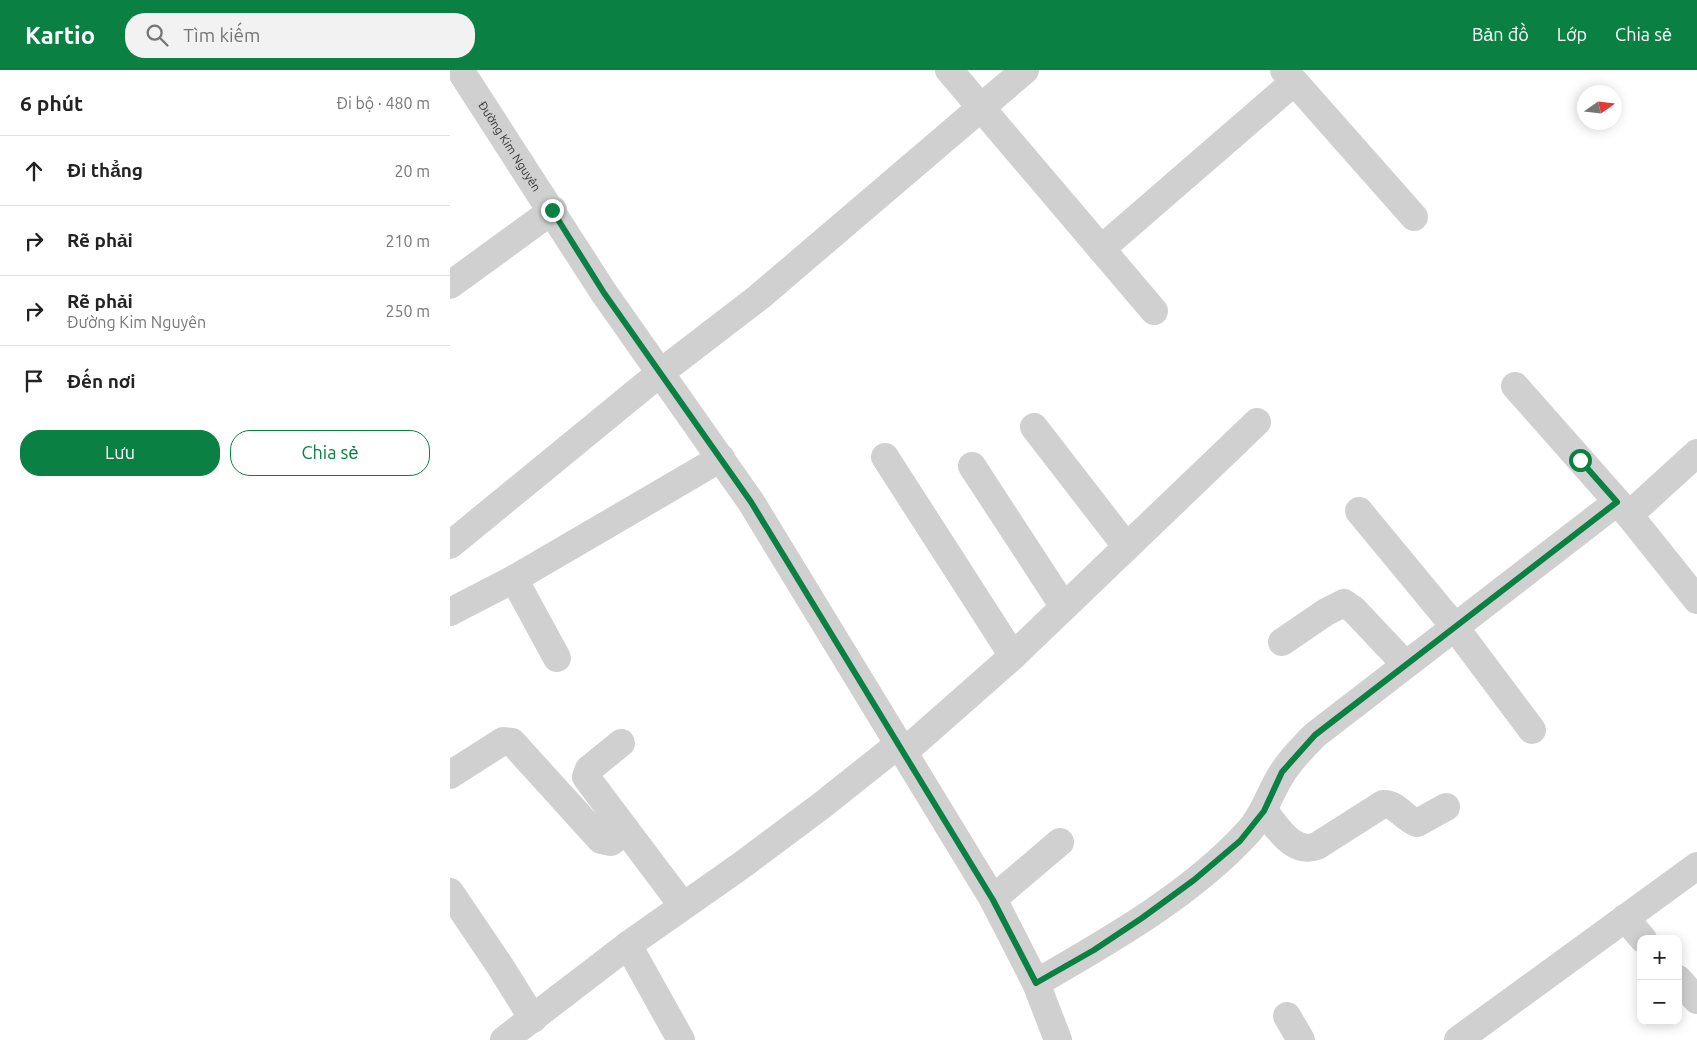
<!DOCTYPE html>
<html lang="vi">
<head>
<meta charset="utf-8">
<style>
	body { margin:0; font-family:Ubuntu,sans-serif; background:#f2f2f2; color:#222 }
	.controls { position:absolute; right:15px; bottom:15px; display:grid; overflow:hidden; border-radius:10px; box-shadow:0 2px 12px #0003 }
	.controls button { width:45px; height:45px; display:grid; place-items:center; padding:0; border:0; border-bottom:1px solid #e0e0e0; background:#fff; color:#222; font:25px sans-serif }
	.compass { position:absolute; left:1127px; top:15px; width:45px; height:45px; border-radius:50%; background:#fff; box-shadow:0 2px 12px #0003; rotate:76deg }
	.stop { position:absolute; width:15px; height:15px; margin:-11px; border:4px solid #0b8043; border-radius:50%; background:#fff }
	.stop.end { background:#0b8043; border-color:#fff; box-shadow:0 1px 5px #0008 }
	.list { margin:0; padding:0; list-style:none }
	h2 { display:flex; justify-content:space-between; align-items:center; height:65px; margin:0; padding:0 20px; font-size:21px }
	h2 small { font-size:16px; font-weight:400; color:#767676 }
	.list li { display:grid; grid-template-columns:32px 1fr auto; gap:15px; align-items:center; box-sizing:border-box; height:70px; padding:0 20px; border-top:1px solid #e0e0e0 }
	.list b { display:block; font-size:19px; white-space:nowrap }
	.list p { margin:0; font-size:16px; white-space:nowrap; color:#767676 }
	.list em { font-size:16px; font-style:normal; color:#767676 }
	.actions { display:flex; gap:10px; padding:15px 20px }
	.actions a { flex:1; padding:11px 0; border:1px solid #0b8043; border-radius:20px; text-align:center; font-size:18px; color:#0b8043 }
	.actions .main { background:#0b8043; color:#fff }
	.icon { flex:none; width:28px; height:28px; fill:none; stroke:currentColor; stroke-width:2; stroke-linecap:round; stroke-linejoin:round }
	.map { position:relative; flex:none; width:1247px; height:970px; overflow:hidden }
	header { display:flex; align-items:center; gap:30px; box-sizing:border-box; height:70px; padding:0 25px; background:#0b8043; color:#fff }
	header strong { font-size:24px }
	nav { display:flex; gap:28px; margin-inline-start:auto; font-size:18px }
	.search { width:350px; height:45px; background:#f2f2f2; display:flex; align-items:center; gap:12px; box-sizing:border-box; padding:0 18px; border-radius:20px; color:#767676; font-size:19px }
	main { display:flex }
	aside { flex:1; background:#fff }
	.map>svg:first-child { display:block }
</style>
</head>
<body>
<header>
<strong>Kartio</strong>
<div class="search"><svg class="icon" aria-label="search" viewBox="0 0 24 24"><circle cx="10" cy="10" r="6"/><path d="M15 15l6 6"/></svg>Tìm kiếm</div>
<nav><a>Bản đồ</a><a>Lớp</a><a>Chia sẻ</a></nav>
</header>
<main>
<aside>
<h2>6 phút<small>Đi bộ · 480 m</small></h2>
<ul class="list">
<li><svg class="icon" aria-label="ahead" viewBox="0 0 24 24"><path d="M12 20V5M6 11l6-6 6 6"/></svg><div><b>Đi thẳng</b></div><em>20 m</em></li>
<li><svg class="icon" aria-label="right" viewBox="0 0 24 24"><path d="M7 20v-9h11M14 6l5 5-5 5"/></svg><div><b>Rẽ phải</b></div><em>210 m</em></li>
<li><svg class="icon" aria-label="right" viewBox="0 0 24 24"><path d="M7 20v-9h11M14 6l5 5-5 5"/></svg><div><b>Rẽ phải</b><p>Đường Kim Nguyên</p></div><em>250 m</em></li>
<li><svg class="icon" aria-label="arrive" viewBox="0 0 24 24"><path d="M6 21V4h12l-3 4 3 4H6"/></svg><div><b>Đến nơi</b></div></li>
</ul>
<div class="actions"><a class="main">Lưu</a><a>Chia sẻ</a></div>
</aside>
<div class="map">
<svg width="1247" height="970" viewBox="0 0 1247 970">
	<rect width="100%" height="100%" fill="#fff"/>
	<g fill="none" stroke-linecap="round" stroke-linejoin="round">
		<g stroke="#d0d0d0" stroke-width="28">
			<path id="s1" d="M10,0L154,223L301,432L543,829L586,913L608,970"/>
			<path d="M499,0L704,241"/>
			<path d="M834,0L964,147"/>
			<path d="M651,179L844,12"/>
			<path d="M0,215L103,140"/>
			<path d="M1065,316L1179,445L1247,530"/>
			<path d="M584,357L676,476"/>
			<path d="M435,387L563,586"/>
			<path d="M522,396L614,537"/>
			<path d="M909,441L1004,556L1082,660"/>
			<path d="M1179,445L1247,383"/>
			<path d="M0,475L210,303L309,227L575,0"/>
			<path d="M64,509L107,588"/>
			<path d="M0,542L64,509L271,388"/>
			<path d="M832,572L876,542L894,533L904,540L955,594"/>
			<path d="M171,673L139,699L136,707L233,836"/>
			<path d="M454,682L563,586L807,352"/>
			<path d="M0,705L53,671L62,672L151,770L161,772L176,760"/>
			<path d="M814,741C828,758 843,785 867,776L933,734C947,733 954,749 967,753L996,737"/>
			<path d="M0,822L50,896L83,949"/>
			<path d="M543,829L610,772"/>
			<path d="M1175,848L1193,869"/>
			<path d="M178,875L231,970"/>
			<path d="M1228,909L1247,930"/>
			<path d="M586,913C659,871 742,824 799,761C815,743 820,721 833,702C842,688 854,676 865,665L1167,432"/>
			<path d="M837,946L851,970"/>
			<path d="M54,970L178,875L292,795L371,736L449,674"/>
			<path d="M1008,970L1247,796"/>
		</g>
	</g>
	<g fill="none" stroke-linecap="round" stroke-linejoin="round">
		<path stroke="#0b8043" stroke-width="6" d="M102,140L154,223L301,432L543,830L586,913L644,880L692,848L744,810L790,771L814,741L832,702L865,665L1167,432L1130,390"/>
	</g>
	<g text-anchor="middle" stroke-width="5" stroke-linejoin="round" paint-order="stroke">
		<g font-size="12" fill="#333" stroke="#fff">
			<text dy="4" stroke="none"><textPath href="#s1" startOffset="91">Đường Kim Nguyên</textPath></text>
		</g>
	</g>
</svg>
<div class="controls">
<button>+</button>
<button>−</button>
</div>
<svg class="compass" viewBox="-18 -18 36 36"><path d="M0-13l5 13h-10z" fill="#e53935"/><path d="M0 13l5-13h-10z" fill="#767676"/></svg>
<div class="stop" style="left:1130px;top:390px"></div>
<div class="stop end" style="left:102px;top:140px"></div>
</div>
</main>
</body>
</html>
